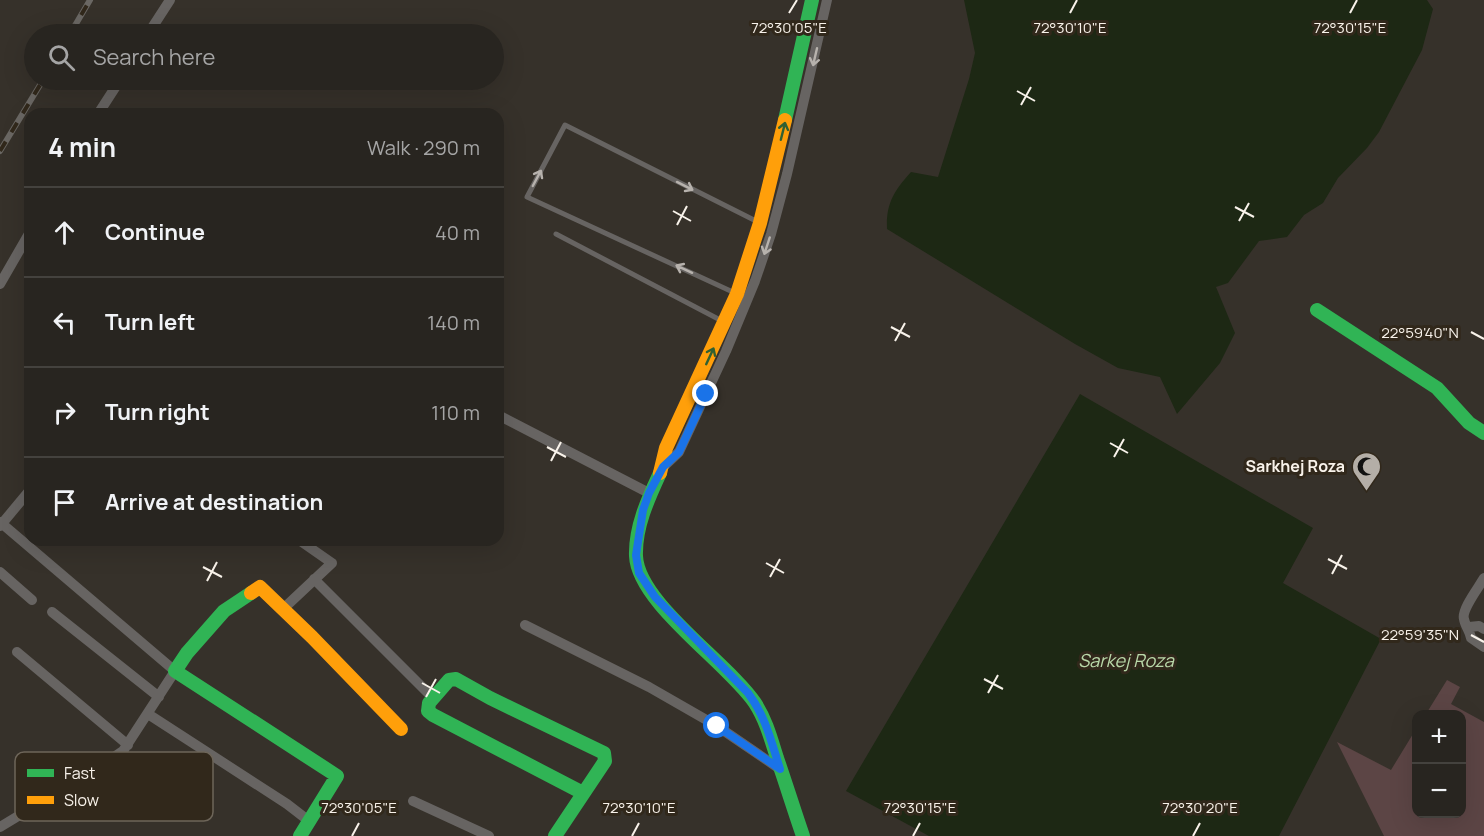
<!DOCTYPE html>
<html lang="en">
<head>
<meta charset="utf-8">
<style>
	body { margin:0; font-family:Manrope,sans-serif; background:#34312d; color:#f1f3f6 }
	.controls { position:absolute; right:18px; bottom:18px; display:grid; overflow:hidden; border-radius:12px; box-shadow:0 6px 24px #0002 }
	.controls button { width:54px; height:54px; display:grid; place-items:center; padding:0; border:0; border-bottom:2px solid #44423e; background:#282520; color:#f1f3f6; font:30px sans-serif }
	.stop { position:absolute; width:18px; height:18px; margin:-14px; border:4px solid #1a73e8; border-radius:50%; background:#fff }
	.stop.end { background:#1a73e8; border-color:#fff; box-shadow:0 2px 6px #0008 }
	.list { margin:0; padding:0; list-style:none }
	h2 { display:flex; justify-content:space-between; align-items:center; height:78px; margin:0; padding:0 24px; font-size:26px }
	h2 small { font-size:20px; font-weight:400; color:#a5a5a5 }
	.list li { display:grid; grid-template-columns:39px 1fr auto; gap:18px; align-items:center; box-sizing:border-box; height:90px; padding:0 24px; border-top:2px solid #44423e }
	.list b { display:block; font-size:22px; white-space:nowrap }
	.list em { font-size:20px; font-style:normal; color:#a5a5a5 }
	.icon { flex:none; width:33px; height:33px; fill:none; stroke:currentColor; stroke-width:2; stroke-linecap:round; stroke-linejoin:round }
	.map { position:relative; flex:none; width:1484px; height:836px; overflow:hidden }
	.search { position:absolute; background:#282520; box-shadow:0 6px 24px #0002; left:24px; top:24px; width:480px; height:66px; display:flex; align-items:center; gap:15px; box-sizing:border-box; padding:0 21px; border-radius:33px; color:#a5a5a5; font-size:22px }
	.panel { position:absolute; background:#282520; box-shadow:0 6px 24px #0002; left:24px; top:108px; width:480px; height:438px; border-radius:18px }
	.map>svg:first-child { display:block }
</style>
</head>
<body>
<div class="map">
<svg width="1484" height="836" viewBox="0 0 1484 836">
	<rect width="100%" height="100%" fill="#36312a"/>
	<path fill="#5c4545" d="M1447,680L1460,687L1451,704L1484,722V836H1384L1337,742L1391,770L1416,729V814H1462V714H1426Z"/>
	<path fill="#1d2814" d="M964,0H1427L1433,9L1422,50L1379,132L1367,148L1338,178L1323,203L1304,215L1287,237L1259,241L1228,283L1216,287L1235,333L1220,363L1177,414L1160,377L1118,368L1075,344L887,229C886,203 894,191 911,172L938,177L969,79L975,53Z
		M1080,394L1313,528L1283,583L1381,639L1279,836H929L846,791Z"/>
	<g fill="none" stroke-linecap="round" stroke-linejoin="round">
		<path stroke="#676462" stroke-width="5" d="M556,234L724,322
			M735,293L527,197L565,125L758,222"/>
		<path stroke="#676462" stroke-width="10" d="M148,34L170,0
			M98,114L120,80
			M0,284L30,232
			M498,415L649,493
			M663,467L679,452L726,351L755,281L771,234L787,174L827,0
			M0,522L175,671L123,751L104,764L0,827
			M0,526L30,490
			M0,572L32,600
			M1484,578C1479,587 1461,610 1464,619C1465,626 1470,631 1471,638L1484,647
			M314,579L433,698
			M283,609L332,563L299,540
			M52,612L159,697
			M525,625L649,687L717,726L780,769
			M1469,627L1479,626L1484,629
			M17,652L128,745
			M148,714L287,804L309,821
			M413,801L489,836"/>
		<path stroke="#30b455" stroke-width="14" d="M785,120L812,0
			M1317,310L1437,388L1469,423L1484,433
			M660,473C648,499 635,527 636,556C638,603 728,663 755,703C766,720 771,739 777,758C786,784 794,810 803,836
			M251,593L224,611L187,653L175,671L337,776L300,836
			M555,836L605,761L604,753L490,698L456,679L449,680L429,703L428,711L433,715L583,793"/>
		<path stroke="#ff9f0a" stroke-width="14" d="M660,473L666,448L737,294L760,223L785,120
			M251,593L260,587L312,637L401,729"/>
		<defs>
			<path id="rail" d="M70,34L90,0
				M0,151L43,80"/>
		</defs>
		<use href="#rail" stroke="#6a6763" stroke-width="6"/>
		<use href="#rail" stroke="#31281b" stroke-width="4" stroke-dasharray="11" stroke-linecap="butt"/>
	</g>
	<defs><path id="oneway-shaft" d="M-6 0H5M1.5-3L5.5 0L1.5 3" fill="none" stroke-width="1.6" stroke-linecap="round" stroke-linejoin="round" transform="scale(1.5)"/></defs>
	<g stroke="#b7b2ad">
		<use href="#oneway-shaft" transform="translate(815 57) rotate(103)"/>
		<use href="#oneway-shaft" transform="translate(537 178) rotate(-62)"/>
		<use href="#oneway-shaft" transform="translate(685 186) rotate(27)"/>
		<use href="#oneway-shaft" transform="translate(767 246) rotate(108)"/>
		<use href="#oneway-shaft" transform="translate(684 269) rotate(-155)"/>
	</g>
	<g stroke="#316032">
		<use href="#oneway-shaft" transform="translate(783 131) rotate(-76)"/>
		<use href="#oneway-shaft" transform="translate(710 356) rotate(-65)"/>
	</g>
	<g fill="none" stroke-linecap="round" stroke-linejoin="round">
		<path stroke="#1a73e8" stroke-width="8" d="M706,394L679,452L663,467L649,493L643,510L636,555L639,573L655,597L748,693C766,717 771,741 780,769L717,726"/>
	</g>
	<path fill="none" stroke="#f8f2ea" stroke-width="2" d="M789,13L797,0M1070,13L1077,0M1350,13L1357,0M1017,91L1035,101M1021,105L1031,87M1235,207L1254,217M673,211L691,221M1239,221L1249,203M677,225L687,206M891,327L910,337M1471,332L1484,339M895,341L905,323M1110,443L1128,453M547,447L566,457M1114,457L1124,439M551,461L561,442M1328,559L1347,569M766,563L784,573M203,567L222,577M1332,574L1342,555M770,577L780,559M207,581L217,562M1471,635L1484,642M984,679L1003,689M422,683L440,693M988,693L998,675M426,697L436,679M352,836L359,823M632,836L639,823M913,836L920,823M1193,836L1200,823"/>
	<defs>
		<symbol id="mosque-pin" viewBox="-11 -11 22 30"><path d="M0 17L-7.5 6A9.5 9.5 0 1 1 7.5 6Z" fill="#b4aea7" stroke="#31281b"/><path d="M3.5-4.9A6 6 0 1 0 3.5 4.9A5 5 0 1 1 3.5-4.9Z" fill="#111"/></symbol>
	</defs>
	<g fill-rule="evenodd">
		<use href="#mosque-pin" x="1350" y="450" width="33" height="45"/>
	</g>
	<g text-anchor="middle" stroke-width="6" stroke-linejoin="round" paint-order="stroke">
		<g font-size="16" font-weight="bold" fill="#f8f2ea" stroke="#31281b" text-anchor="end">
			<text x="1345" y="472">Sarkhej Roza</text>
		</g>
		<g font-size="18" font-style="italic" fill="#b9d8a9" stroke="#31281b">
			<text x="1126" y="667">Sarkej Roza</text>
		</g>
	</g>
	<rect x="15" y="752" width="198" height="69" rx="9" fill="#31281b" stroke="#6d6559" stroke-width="1.5"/>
	<rect x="27" y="769" width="27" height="8" fill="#30b455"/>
	<rect x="27" y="796" width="27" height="8" fill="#ff9f0a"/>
	<g font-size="16" fill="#f8f2ea">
		<text x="64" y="779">Fast</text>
		<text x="64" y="806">Slow</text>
	</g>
	<g font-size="15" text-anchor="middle" fill="#f8f2ea" stroke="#31281b" stroke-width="6" stroke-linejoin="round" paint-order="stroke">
		<text x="789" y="33">72°30'05"E</text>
		<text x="1070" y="33">72°30'10"E</text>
		<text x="1350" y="33">72°30'15"E</text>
		<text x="1420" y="338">22°59'40"N</text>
		<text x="1420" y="640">22°59'35"N</text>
		<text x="359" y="813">72°30'05"E</text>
		<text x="639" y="813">72°30'10"E</text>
		<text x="920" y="813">72°30'15"E</text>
		<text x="1200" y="813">72°30'20"E</text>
	</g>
</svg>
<div class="controls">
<button>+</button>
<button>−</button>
</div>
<div class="stop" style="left:717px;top:726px"></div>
<div class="stop end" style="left:706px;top:394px"></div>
<div class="search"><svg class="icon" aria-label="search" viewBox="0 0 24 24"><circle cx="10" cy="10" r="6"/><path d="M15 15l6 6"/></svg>Search here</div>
<section class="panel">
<h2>4 min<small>Walk · 290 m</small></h2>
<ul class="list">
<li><svg class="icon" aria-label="ahead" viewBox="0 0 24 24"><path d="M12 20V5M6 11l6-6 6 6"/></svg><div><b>Continue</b></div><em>40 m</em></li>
<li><svg class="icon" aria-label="left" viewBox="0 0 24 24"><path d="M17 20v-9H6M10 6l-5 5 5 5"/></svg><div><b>Turn left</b></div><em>140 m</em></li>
<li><svg class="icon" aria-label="right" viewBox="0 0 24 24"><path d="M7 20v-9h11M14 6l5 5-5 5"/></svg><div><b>Turn right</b></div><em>110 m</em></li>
<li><svg class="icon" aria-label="arrive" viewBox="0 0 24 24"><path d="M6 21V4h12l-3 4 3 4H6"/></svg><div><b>Arrive at destination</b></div></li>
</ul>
</section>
</div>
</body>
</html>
